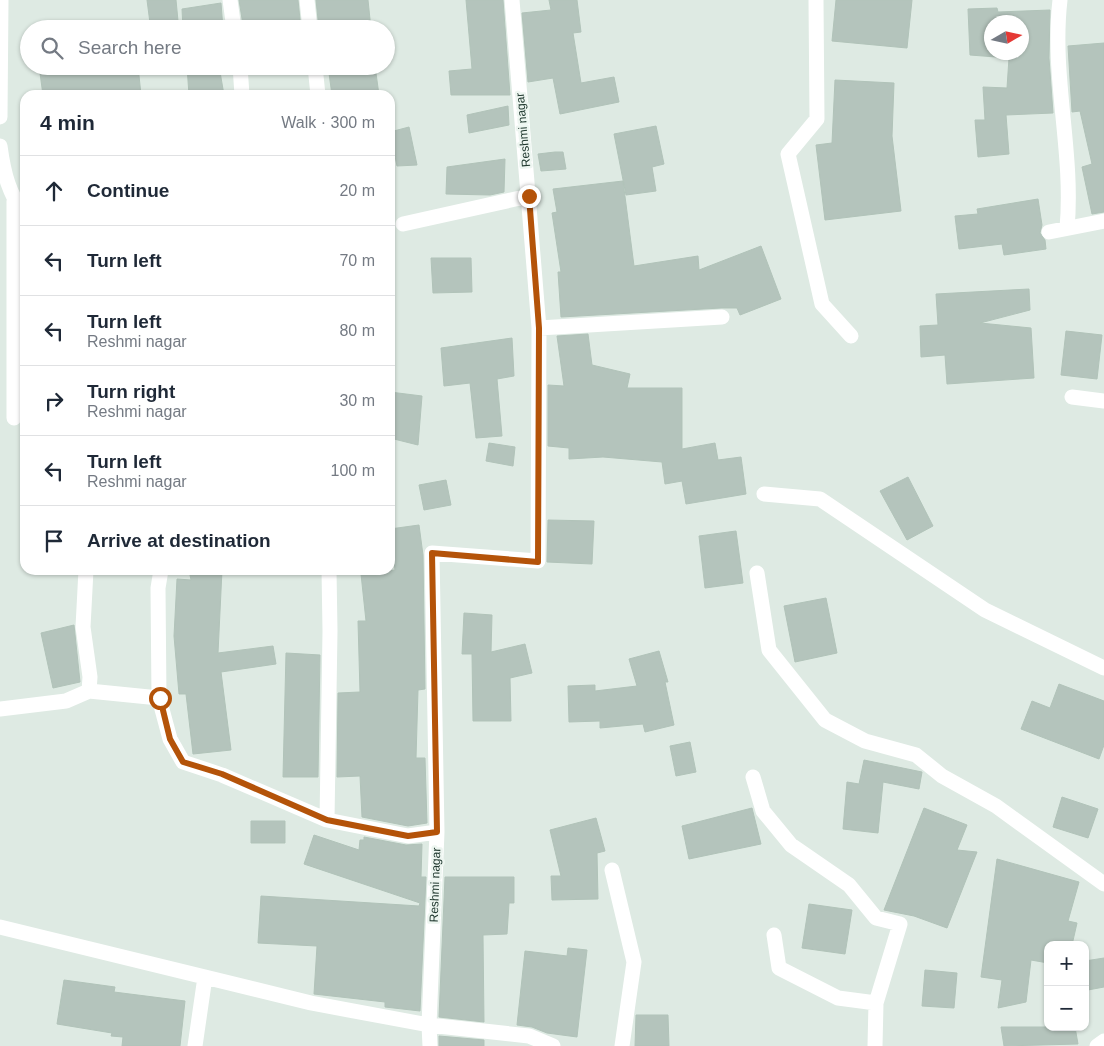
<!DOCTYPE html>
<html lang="en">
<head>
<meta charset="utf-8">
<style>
	body { margin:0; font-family:Helvetica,sans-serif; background:#f6f6f7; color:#1f2937 }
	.controls { position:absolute; right:15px; bottom:15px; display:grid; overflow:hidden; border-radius:10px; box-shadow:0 1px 4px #0004 }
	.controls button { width:45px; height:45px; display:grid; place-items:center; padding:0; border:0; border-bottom:1px solid #e0e1e3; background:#fff; color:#1f2937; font:25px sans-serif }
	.compass { position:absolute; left:984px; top:15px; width:45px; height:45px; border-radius:50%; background:#fff; box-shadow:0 1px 4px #0004; rotate:81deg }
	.stop { position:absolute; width:15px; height:15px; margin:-11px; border:4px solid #b45309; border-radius:50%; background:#fff }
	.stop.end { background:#b45309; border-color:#fff; box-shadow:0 1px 5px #0008 }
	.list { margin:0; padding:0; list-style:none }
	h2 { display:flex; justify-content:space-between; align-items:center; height:65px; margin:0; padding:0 20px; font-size:21px }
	h2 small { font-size:16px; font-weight:400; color:#747a83 }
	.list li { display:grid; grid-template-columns:32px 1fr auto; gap:15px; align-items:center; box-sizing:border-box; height:70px; padding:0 20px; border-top:1px solid #e0e1e3 }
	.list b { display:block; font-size:19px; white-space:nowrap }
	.list p { margin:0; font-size:16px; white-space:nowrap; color:#747a83 }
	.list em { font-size:16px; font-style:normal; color:#747a83 }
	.icon { flex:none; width:28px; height:28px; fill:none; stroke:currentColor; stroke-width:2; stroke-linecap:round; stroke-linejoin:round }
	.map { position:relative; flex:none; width:1104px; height:1046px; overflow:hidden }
	.search { position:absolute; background:#fff; box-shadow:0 1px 4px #0004; left:20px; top:20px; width:375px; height:55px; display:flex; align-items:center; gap:12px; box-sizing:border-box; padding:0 18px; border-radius:28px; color:#747a83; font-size:19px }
	.panel { position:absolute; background:#fff; box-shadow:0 1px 4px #0004; left:20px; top:90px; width:375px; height:485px; border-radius:15px }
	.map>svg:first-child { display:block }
</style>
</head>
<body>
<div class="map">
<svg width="1104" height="1046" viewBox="0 0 1104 1046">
	<rect width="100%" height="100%" fill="#deeae3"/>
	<path fill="#b4c4bc" stroke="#b1c3b9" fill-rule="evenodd" d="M147,0H176L178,21L150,23Z
		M239,0H298L301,29H296L295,20L243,25Z
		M316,0H368L371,29H319Z
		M466,0H503L510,95H451L449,71L472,69Z
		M549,0H577L581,32L573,33L581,83L614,77L619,102L560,114L553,78L528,82L522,13L551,10Z
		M836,0H912L907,48L832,41Z
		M221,3L223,29H183L182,9Z
		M997,8L998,12L1050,10L1049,58L1053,113L1006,115L1009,154L978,157L975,120H985L983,87L1007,88L1009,58L970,55L968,9ZM992,22H1022V52H992Z
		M1104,43V212L1092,214L1082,167L1092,164L1080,111L1072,112L1068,46Z
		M39,66H138L141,95H43Z
		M187,66H219L224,95H189Z
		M328,66H375L379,95H332Z
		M835,80L894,83L892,136L901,211L825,220L816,145L832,143Z
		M508,106L509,125L469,133L467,115Z
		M656,126L664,164L652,167L656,191L626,195L614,134Z
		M409,127L417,165L397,166L390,132Z
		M555,152H563L566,169L541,171L538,154Z
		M505,159L504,192L490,195L446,194L447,167Z
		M623,181L634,266L698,256L699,270L761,246L781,299L740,315L737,308H721L561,317L558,272H561L552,213L557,212L553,189Z
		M1038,199L1042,225L1040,233L1045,240L1046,249L1004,255L1002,244L959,249L955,216L978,214L977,209Z
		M431,258H471L472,292L433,293Z
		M1029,289L1030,310L980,323L1031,328L1034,378L947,384L945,355L921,357L920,326L938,325L936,294Z
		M1066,331L1102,335L1097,379L1061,375Z
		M588,334L592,365L630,374L627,388H682V449L715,443L718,460L741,457L746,494L686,504L682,481L665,484L662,462L603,457L569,459V448L548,446V385L564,386L557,336Z
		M512,338L514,376L497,379L502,436L476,438L470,383L444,386L441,348Z
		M390,392L422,396L418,445L394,439Z
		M489,443L515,447L513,466L486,461Z
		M908,477L933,526L907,540L880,491Z
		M446,480L451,505L424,510L419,485Z
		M548,520L594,521L592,564L547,562Z
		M419,525L423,555L425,689L418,690L416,758H425L427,823L408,826L362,817L360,776L337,777L338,693L360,692L358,621H366L361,574L395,570L390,529Z
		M736,531L743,583L705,588L699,536Z
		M189,570H222L218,653L273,646L276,664L221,672L231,750L193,754L186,694H179L174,636L177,579L191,580Z
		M826,598L837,653L795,662L784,606Z
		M464,613L492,615L491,652L525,644L532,673L510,678L511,721H473L472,654H462Z
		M74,625L80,682L53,688L41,633Z
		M659,651L668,682H665L674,725L645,732L643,724L600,728V721L569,722L568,686L595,685V691L637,686L629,659Z
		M286,653L320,655L318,777H283Z
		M1059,684L1104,701V745L1099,759L1021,729L1032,701L1050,708Z
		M690,742L696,772L676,776L670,746Z
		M864,760L922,772L919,789L883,782L878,833L843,829L847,782L859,784Z
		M1062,797L1098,809L1088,838L1053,827Z
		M752,808L761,844L689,859L682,826Z
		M924,808L967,825L957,850L977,852L947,928L914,916L884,910Z
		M596,818L605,851L597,853L598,899L552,900L551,876H561L550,830Z
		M251,821H285V843H251Z
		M314,835L359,850L360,840H364V837L406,845L422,844L421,877H426L420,1011L385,1007V1002L314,994L317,946L258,943L261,896L419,906L420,903L304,864Z
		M997,859L1079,882L1068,921L1077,923L1072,945H1048V963L1031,960L1026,1002L998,1008L1002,980L981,977Z
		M445,877H514V903H509L507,934L483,935L484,1022L439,1017Z
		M809,904L852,910L845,954L802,948Z
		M568,948L587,950L577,1037L547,1033L532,1027L517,1025L525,951L567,956Z
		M1104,958V987L1088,990L1085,961Z
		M925,970L957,973L954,1008L922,1006Z
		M64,980L115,987L114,992L185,1001L180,1046H122L123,1037L111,1036L112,1033L57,1024Z
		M636,1015H668L669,1046H635Z
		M1001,1027H1075L1078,1044L1004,1046Z
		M439,1036L484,1040V1046H439Z"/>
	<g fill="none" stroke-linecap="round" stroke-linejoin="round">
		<path stroke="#fff" stroke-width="15" d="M230,0L234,29
			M307,0L310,29
			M816,0L817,119L788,154L822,304L851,336
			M1060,0C1051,76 1074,153 1067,228
			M240,66L242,95
			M315,66L318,95
			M0,117L1,0
			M0,146C4,176 9,192 25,217
			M403,224L529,196
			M1049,232L1104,221
			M539,328L722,317
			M1072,397L1104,401
			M14,418V201
			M764,494L820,499L985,610L1104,668
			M161,570L158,588L159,698L170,739L183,762L222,775L327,820L408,836L437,832
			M757,573L769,650L825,720L865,741L916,755L942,776L996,806L1104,884
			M89,691L159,698
			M0,709L66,701L89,691L90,677L83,627L86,570
			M753,777L763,811L791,845L849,885L876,918L900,924L876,1003
			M327,820L330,631L329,570
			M612,870L634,962L622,1046
			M0,927L311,1003L429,1025L437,832L432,553L538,561L539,328L512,0
			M774,935L779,968L838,998L876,1003L875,1046
			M195,1046L205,977
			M430,1046L429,1025L529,1036L553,1046
			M1097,1046L1104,1041"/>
	</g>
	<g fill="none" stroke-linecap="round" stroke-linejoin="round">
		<path stroke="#b45309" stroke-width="6" d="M160,698L170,739L183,762L222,774L327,820L408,836L437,832L432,553L538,562L539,328L529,196"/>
	</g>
	<g text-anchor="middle" stroke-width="5" stroke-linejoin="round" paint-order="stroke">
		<g font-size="12" fill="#20392f" stroke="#eef6f1">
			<text transform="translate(523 130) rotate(-95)" y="4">Reshmi nagar</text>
			<text transform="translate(435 885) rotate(-88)" y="4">Reshmi nagar</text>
		</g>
	</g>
</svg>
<div class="controls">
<button>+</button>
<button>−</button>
</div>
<svg class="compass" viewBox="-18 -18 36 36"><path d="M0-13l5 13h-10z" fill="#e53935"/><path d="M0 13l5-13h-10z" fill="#747a83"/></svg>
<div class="stop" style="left:160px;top:698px"></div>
<div class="stop end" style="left:529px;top:196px"></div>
<div class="search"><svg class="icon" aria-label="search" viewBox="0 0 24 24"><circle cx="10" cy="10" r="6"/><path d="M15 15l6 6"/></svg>Search here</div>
<section class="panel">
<h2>4 min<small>Walk · 300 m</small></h2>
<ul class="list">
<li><svg class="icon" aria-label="ahead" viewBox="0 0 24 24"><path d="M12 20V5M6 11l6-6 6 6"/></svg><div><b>Continue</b></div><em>20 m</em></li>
<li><svg class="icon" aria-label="left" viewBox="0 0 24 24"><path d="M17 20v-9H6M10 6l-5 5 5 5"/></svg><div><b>Turn left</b></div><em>70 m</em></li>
<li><svg class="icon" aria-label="left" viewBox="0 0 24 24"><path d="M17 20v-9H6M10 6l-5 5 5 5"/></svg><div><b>Turn left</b><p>Reshmi nagar</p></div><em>80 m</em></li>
<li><svg class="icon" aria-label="right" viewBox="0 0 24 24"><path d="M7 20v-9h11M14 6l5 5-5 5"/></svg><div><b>Turn right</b><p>Reshmi nagar</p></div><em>30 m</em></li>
<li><svg class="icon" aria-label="left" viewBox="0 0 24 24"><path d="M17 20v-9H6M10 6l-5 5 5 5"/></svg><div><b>Turn left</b><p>Reshmi nagar</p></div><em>100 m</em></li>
<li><svg class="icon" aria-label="arrive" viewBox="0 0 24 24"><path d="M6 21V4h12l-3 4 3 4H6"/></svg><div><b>Arrive at destination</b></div></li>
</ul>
</section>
</div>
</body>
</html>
